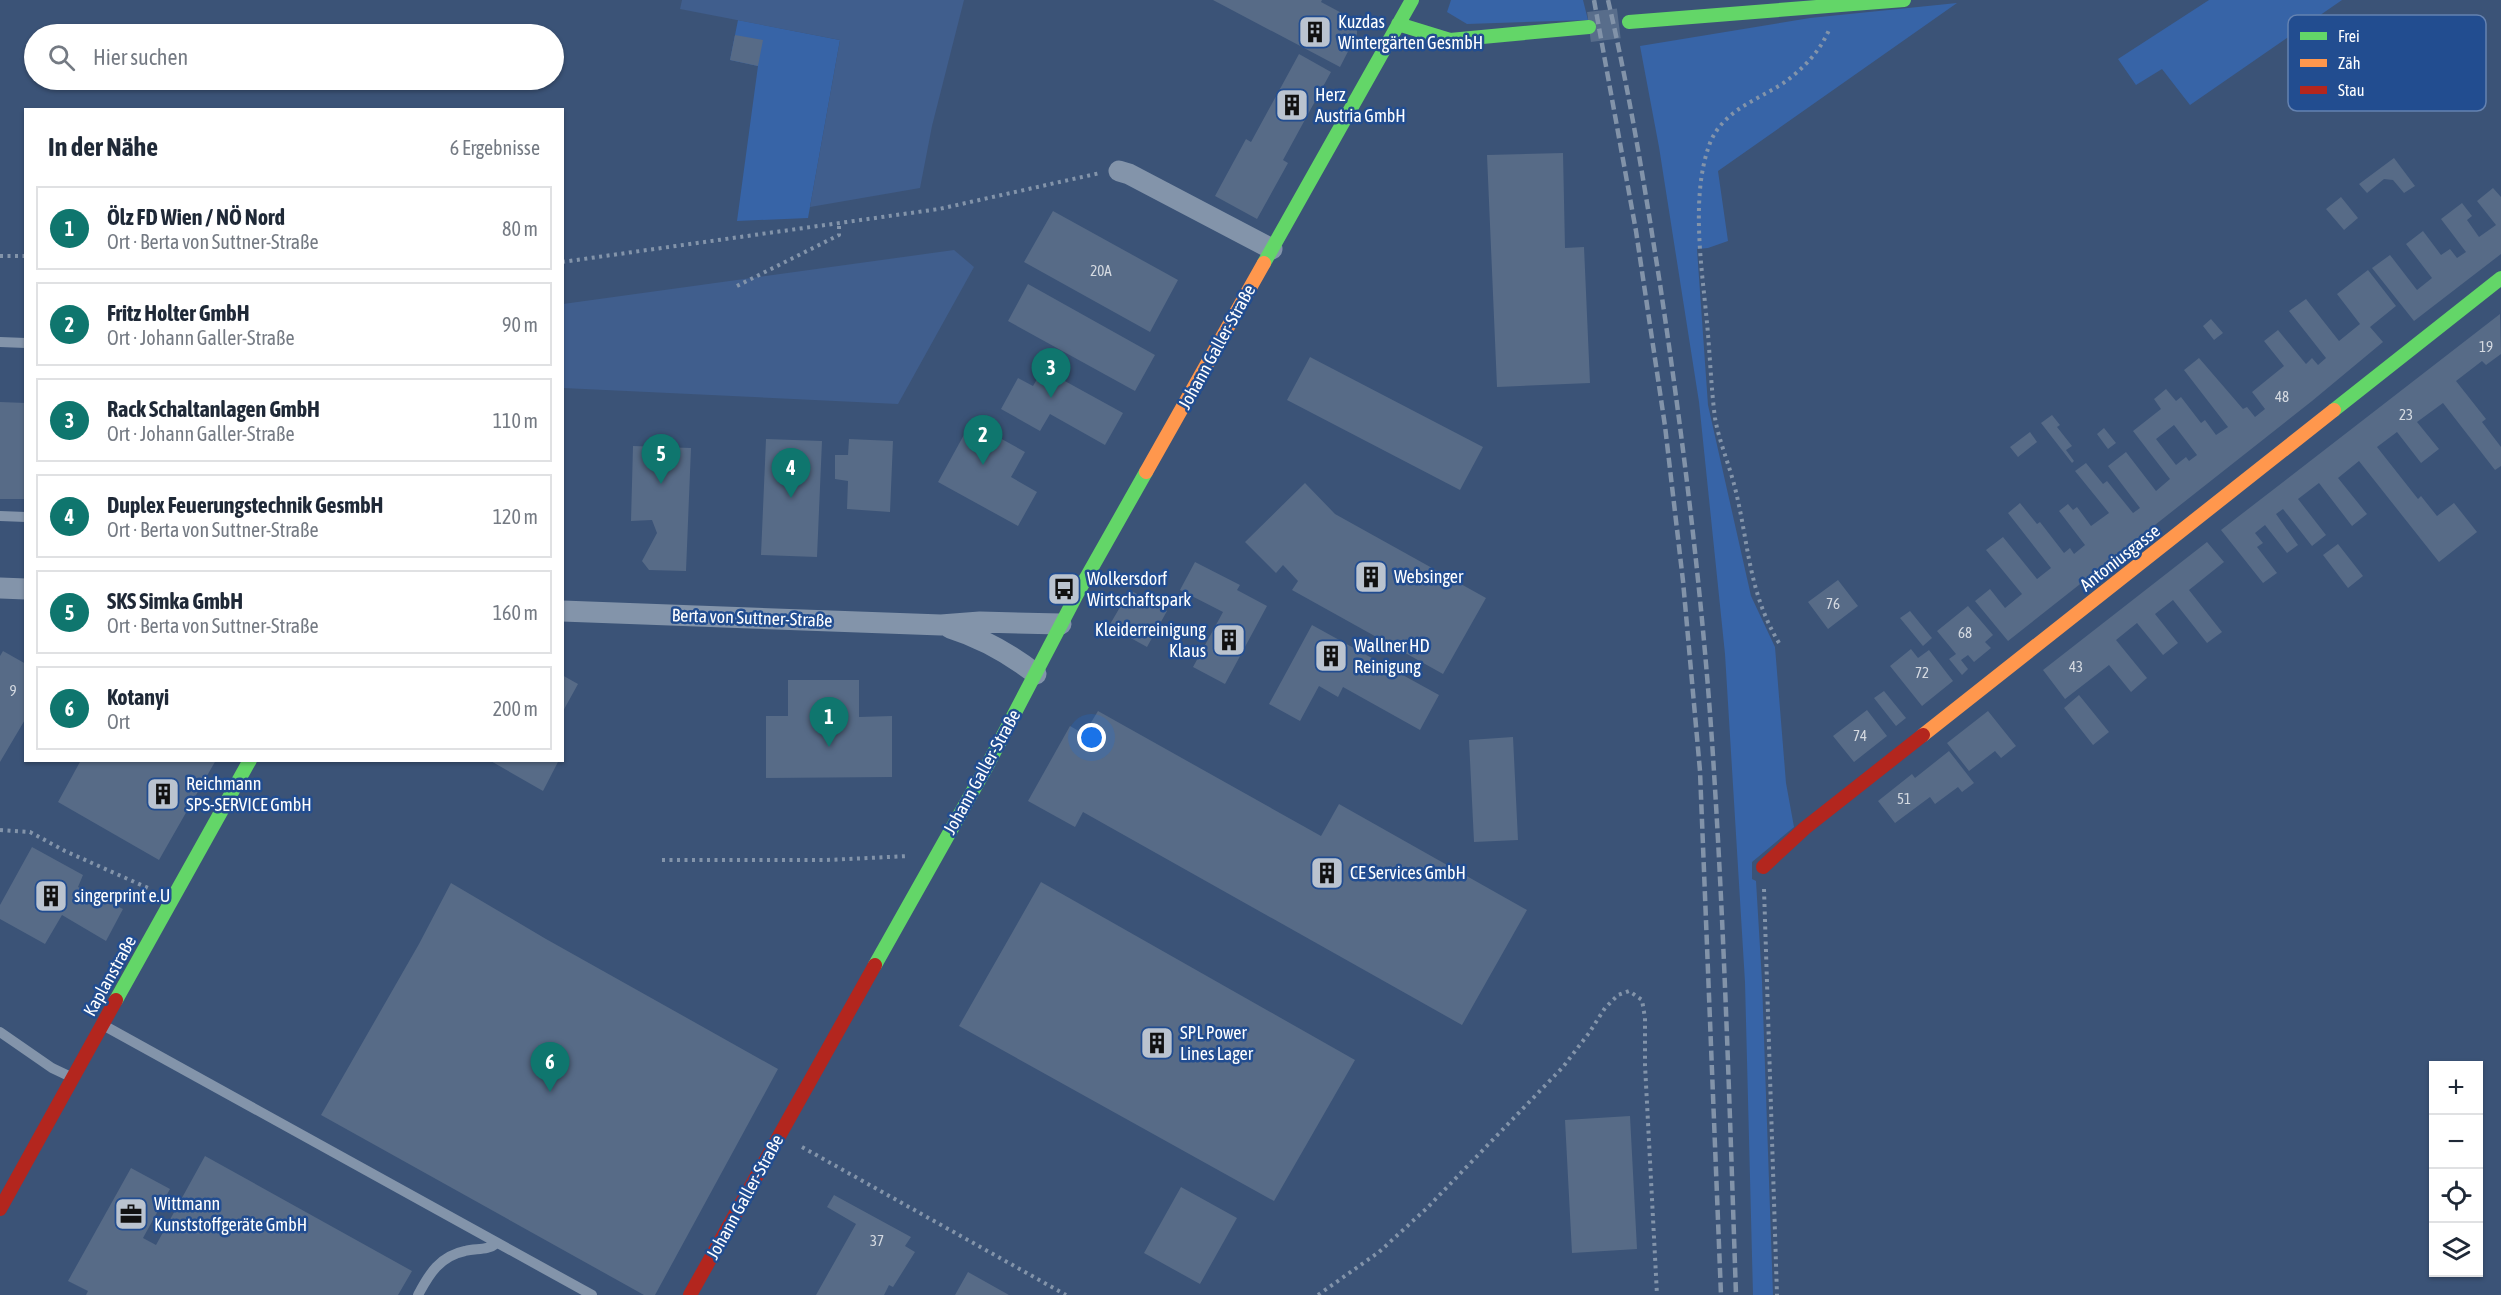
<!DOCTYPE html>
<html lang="de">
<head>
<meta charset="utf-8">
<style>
	body { margin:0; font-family:"Asap Condensed",sans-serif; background:#f6f6f7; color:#1f2937 }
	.controls { position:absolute; right:18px; bottom:18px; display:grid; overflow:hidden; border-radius:0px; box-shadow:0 2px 4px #0004 }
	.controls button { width:54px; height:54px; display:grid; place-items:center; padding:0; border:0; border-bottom:2px solid #e0e1e3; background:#fff; color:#1f2937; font:30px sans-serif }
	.you { position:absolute; left:1092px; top:738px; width:21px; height:21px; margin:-15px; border:4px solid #fff; border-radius:50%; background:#1a73e8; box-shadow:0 0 0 9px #1a73e833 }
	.badge { display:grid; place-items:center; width:39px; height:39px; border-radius:50%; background:#0f766e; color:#fff; font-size:20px; font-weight:700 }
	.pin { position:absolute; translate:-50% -50px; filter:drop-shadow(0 2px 3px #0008) }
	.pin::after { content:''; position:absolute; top:32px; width:21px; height:18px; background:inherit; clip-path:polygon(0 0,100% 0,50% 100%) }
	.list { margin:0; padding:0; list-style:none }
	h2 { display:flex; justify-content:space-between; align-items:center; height:78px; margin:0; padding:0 24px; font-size:26px }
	h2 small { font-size:20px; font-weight:400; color:#747a83 }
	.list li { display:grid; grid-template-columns:39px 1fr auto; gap:18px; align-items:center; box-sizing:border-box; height:84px; margin:0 12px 12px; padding:0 12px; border:2px solid #e0e1e3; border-radius:0px }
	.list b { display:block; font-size:22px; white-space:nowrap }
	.list p { margin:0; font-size:20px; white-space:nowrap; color:#747a83 }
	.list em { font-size:20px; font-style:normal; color:#747a83 }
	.icon { flex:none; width:33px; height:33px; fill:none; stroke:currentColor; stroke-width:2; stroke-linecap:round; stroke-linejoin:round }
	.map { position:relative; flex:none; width:2501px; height:1295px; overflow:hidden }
	.search { position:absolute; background:#fff; box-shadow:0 2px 4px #0004; left:24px; top:24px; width:540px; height:66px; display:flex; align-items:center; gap:15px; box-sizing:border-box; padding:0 21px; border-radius:33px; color:#747a83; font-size:22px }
	.panel { position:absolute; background:#fff; box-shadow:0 2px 4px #0004; left:24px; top:108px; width:540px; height:654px; border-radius:0px }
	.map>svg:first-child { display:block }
</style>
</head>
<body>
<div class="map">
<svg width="2501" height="1295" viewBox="0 0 2501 1295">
	<rect width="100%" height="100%" fill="#3b5377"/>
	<path fill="#3764a7" d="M1451,0H1583L1588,20L1467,24L1447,12Z
		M2209,0H2342L2190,105L2162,69L2136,85L2118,59Z
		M1957,3L1718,171L1728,241L1708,248L1697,249L1708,405L1751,596L1775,647L1786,783L1794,827L1752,862V879L1756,881L1762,981L1773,1295H1753L1745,982L1725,654L1699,402L1659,147L1640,46L1810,18Z
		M738,20L840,40L808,218L737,221L758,66L730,60Z"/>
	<path fill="#405e8d" d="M682,0H964L932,126L920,188L810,207L840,40L680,9Z
		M954,250L974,267L898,404L563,388V304Z"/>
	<path fill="#576b87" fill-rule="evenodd" d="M1213,0H1322L1321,2L1353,19L1357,26V34L1340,67Z
		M735,35L763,40L758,66L730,60Z
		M1299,54L1331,72L1283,160L1288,163L1257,219L1215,196L1246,139L1251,142Z
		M1563,153L1565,248L1584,247L1590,383L1497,387L1487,155Z
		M2394,158L2415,186L2404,193L2393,180L2384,179L2367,193L2359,184Z
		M2493,188L2501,197V254L2414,321L2372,268L2390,255L2417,290L2432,278L2406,244L2423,231L2441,255L2450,249L2457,258L2466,252L2441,219L2462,203L2472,216L2467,220L2479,237L2496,225L2477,201Z
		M2341,197L2358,218L2344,230L2326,209Z
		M1053,211L1178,280L1150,332L1024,262Z
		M2368,270L2396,306L2370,327L2383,342L2312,401L2008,641L1975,601L1990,589L2005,608L2022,594L1986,550L2003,537L2037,579L2051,568L2008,513L2020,503L2037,524L2040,522L2064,553L2070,548L2074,554L2085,545L2059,511L2068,504L2073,510L2077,507L2091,526L2109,513L2075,471L2086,463L2103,484L2107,481L2133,513L2140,508L2108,466L2126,452L2156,491L2170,479L2133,431L2161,409L2154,399L2166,389L2176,401L2181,397L2201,423L2205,420L2216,435L2228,427L2184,370L2199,358L2243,409L2247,407L2255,417L2265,409L2252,392L2284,366L2264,341L2278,330L2306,364L2312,358L2318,365L2326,358L2289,311L2306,299L2339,341L2360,324L2337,294ZM2174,425L2197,455L2189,461L2186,457L2176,465L2156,439Z
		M1028,284L1155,355L1135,391L1008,321Z
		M2500,314L2501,354L2486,365L2482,361L2456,381L2486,419L2482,422L2501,447V466L2495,470L2443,403L2417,422L2439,449L2421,463L2397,432L2377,447L2418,499L2421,496L2437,516L2454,503L2477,532L2439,562L2359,461L2338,478L2367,514L2352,526L2319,483L2298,499L2326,535L2312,546L2283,509L2276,514L2298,545L2287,553L2265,525L2255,533L2263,543L2257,547L2277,573L2263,583L2221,530Z
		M2211,319L2223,333L2214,340L2203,326Z
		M1310,357L1483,447L1460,490L1287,400Z
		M1043,369L1123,413L1105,445L1050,414L1040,431L1001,409L1018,378L1033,386Z
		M0,402L26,403V499H0Z
		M2052,415L2060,425L2057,427L2072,446L2066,450L2074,461L2072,463L2041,423Z
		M971,422L1025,452L1011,477L1037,492L1018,526L938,482Z
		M2104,428L2116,443L2108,449L2097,434Z
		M2030,432L2037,442L2018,457L2010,447Z
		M766,439L822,441L817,557L761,555Z
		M849,439L893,441L890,512L847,509L848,481L835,479V455H848Z
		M633,446L691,448L686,571L649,570L642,561L657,533L652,520L631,521Z
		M1305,483L1335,514L1486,598L1443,674L1292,590L1298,581L1283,565L1276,573L1245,542Z
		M2207,542L2224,562L2189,590L2222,632L2207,643L2173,600L2155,614L2178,643L2163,655L2137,623L2116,640L2147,678L2131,692L2109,665L2065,699L2043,670Z
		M2338,544L2363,576L2348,588L2323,555Z
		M1195,562L1240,585L1237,590L1267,606L1225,684L1193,667L1223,612L1180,590Z
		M1838,580L1858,606L1828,629L1808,602Z
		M1130,590L1167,611L1147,647L1109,626Z
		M1968,606L1993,635L1985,642L1991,648L1974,662L1968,655L1961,660L1968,669L1962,675L1949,659L1956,654L1937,631Z
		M1910,611L1932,638L1923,646L1900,618Z
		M1312,625L1439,695L1420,730L1343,687L1338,697L1319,686L1300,721L1269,704Z
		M1911,649L1918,658L1929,650L1953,681L1922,706L1890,666Z
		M3,651L26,664V718L0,762V656Z
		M562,675L578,684L562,713Z
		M788,680H859V717L892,716V777L766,778V716H788Z
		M1884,691L1906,718L1896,726L1874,698Z
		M2079,695L2109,732L2093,745L2064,708Z
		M1867,710L1887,736L1854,762L1833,736Z
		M1098,711L1321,836L1339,804L1527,910L1462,1025L1083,812L1075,827L1028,801L1070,726L1084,734Z
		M1988,711L2016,746L2001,758L1995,751L1969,771L1947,743Z
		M1513,737L1518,840L1474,842L1469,740Z
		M1949,751L1974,783L1962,792L1958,787L1935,804L1930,797L1895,823L1878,801L1912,774L1915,778Z
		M81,760H216L159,860L58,802Z
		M489,760H559L543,791Z
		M32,847L83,875L78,887L123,909L106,941L62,915L45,944L0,919V905Z
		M1041,882L1355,1060L1274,1201L959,1026Z
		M451,883L546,939L778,1069L655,1295H644L321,1115L419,944Z
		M1630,1116L1637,1249L1572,1253L1565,1120Z
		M205,1156L412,1271L398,1295H86L88,1291L68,1281L131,1168L170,1189L143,1238L156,1245Z
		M1181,1187L1237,1218L1200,1284L1144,1253Z
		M834,1195L911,1237L905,1246L915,1252L893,1287L889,1285L884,1295H816L856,1224L827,1207Z
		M968,1272L1009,1295H955Z"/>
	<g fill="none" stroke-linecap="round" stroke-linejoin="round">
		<path stroke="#586d8b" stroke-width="30" stroke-dasharray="30 15" stroke-linecap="butt" d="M1589,27L1629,22"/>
		<path stroke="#8394aa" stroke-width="4" stroke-dasharray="3 4.5" stroke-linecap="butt" d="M0,256H26
			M562,262L939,209L1100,173
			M737,286L839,235V224
			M1779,643C1748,591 1749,544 1735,488C1729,464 1719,441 1715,418C1711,387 1710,354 1707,323C1702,268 1690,196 1710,143C1723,111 1755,101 1782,84C1802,70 1819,53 1829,30
			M0,830L30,832L65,851L148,888L151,886
			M662,860H827L909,856
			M1764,889L1777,1295
			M802,1147L1066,1295
			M1318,1295L1379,1252L1427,1208L1563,1067L1589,1033L1605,1008L1618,995L1629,991L1642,1000L1645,1018V1065L1657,1295"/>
		<path stroke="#8394aa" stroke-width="10" d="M0,342L26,343
			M0,516L26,517
			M103,1025L592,1295
			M0,1032L52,1068L71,1077
			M418,1295C429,1274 440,1256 465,1251C477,1248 487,1251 497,1243"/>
		<path stroke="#8394aa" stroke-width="21" d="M1119,171L1129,174L1272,249
			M0,588L26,589
			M562,611L941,625L980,622L1061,624
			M950,628C982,638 1010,654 1036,674"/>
		<path stroke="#63d668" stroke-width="14" d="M1629,22L1904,0
			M1398,24L1450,40L1589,27
			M1264,263L1412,0
			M2334,410L2501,278
			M875,965L987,766L1077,594L1146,472
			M116,1000L250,760"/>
		<path stroke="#ff974d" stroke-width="14" d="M1146,472L1264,263
			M1923,735L2334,410"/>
		<path stroke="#b3261e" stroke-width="14" d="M1763,867L1805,828L1923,735
			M0,1209L116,1000
			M690,1295L875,965"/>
		<path stroke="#8293a9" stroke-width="4.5" stroke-dasharray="10 4.5" stroke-linecap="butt" d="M1594,0L1636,231L1665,426L1683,581L1700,771L1721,1295
			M1608,0C1630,94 1645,189 1660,284C1684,445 1704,608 1714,772C1725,946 1730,1121 1736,1295"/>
	</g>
	<defs>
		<symbol id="building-square" viewBox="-11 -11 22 22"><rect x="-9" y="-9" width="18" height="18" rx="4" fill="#bac3cf" stroke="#224d90"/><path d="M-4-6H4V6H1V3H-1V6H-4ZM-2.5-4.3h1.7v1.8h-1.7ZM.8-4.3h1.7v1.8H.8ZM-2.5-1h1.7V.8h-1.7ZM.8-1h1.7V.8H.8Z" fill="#111"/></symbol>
		<symbol id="bus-square" viewBox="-11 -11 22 22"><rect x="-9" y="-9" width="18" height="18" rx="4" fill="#bac3cf" stroke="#224d90"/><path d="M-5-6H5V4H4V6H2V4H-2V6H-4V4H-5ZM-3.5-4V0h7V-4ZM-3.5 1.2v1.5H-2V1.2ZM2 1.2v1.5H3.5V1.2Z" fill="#111"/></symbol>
		<symbol id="office-square" viewBox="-11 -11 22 22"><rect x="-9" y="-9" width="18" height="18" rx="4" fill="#bac3cf" stroke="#224d90"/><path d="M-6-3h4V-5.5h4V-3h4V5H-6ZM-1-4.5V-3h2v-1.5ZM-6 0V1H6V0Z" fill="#111"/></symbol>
	</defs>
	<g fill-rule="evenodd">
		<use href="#building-square" x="1296" y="13" width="38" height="38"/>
		<use href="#building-square" x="1273" y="86" width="38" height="38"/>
		<use href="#building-square" x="1352" y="558" width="38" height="38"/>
		<use href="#bus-square" x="1045" y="570" width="38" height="38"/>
		<use href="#building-square" x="1210" y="621" width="38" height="38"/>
		<use href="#building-square" x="1312" y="637" width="38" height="38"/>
		<use href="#building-square" x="144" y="775" width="38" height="38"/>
		<use href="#building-square" x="1308" y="854" width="38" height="38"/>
		<use href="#building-square" x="32" y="877" width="38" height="38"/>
		<use href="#building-square" x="1138" y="1024" width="38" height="38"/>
		<use href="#office-square" x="112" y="1195" width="38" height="38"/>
	</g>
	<g text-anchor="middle" stroke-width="5" stroke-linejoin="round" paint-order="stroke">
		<g font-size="15" fill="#d5dae1">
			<text x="1101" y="276">20A</text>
			<text x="2486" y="352">19</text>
			<text x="2282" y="402">48</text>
			<text x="2406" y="420">23</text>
			<text x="1833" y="609">76</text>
			<text x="1965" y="638">68</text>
			<text x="2076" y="672">43</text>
			<text x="1922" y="678">72</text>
			<text x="13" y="696">9</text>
			<text x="1860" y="741">74</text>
			<text x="1904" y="804">51</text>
			<text x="877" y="1246">37</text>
		</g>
		<g font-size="18" fill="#fff" stroke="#224d90" text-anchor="start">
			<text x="1338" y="28">Kuzdas<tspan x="1338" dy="21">Wintergärten GesmbH</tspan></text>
			<text x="1315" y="101">Herz<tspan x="1315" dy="21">Austria GmbH</tspan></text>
			<text x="1394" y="583">Websinger</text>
			<text x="1087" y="585">Wolkersdorf<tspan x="1087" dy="21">Wirtschaftspark</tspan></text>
			<text x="1206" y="636" text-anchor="end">Kleiderreinigung<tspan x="1206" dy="21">Klaus</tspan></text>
			<text x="1354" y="652">Wallner HD<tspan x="1354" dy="21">Reinigung</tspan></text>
			<text x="186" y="790">Reichmann<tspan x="186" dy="21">SPS-SERVICE GmbH</tspan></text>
			<text x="1350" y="879">CE Services GmbH</text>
			<text x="74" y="902">singerprint e.U</text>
			<text x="1180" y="1039">SPL Power<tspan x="1180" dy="21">Lines Lager</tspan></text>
			<text x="154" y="1210">Wittmann<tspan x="154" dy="21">Kunststoffgeräte GmbH</tspan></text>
		</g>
		<g font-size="18" fill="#fff" stroke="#224d90">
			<text transform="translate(1217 347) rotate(-61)" y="6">Johann Galler-Straße</text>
			<text transform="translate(2120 558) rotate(-38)" y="6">Antoniusgasse</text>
			<text transform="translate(752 618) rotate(2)" y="6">Berta von Suttner-Straße</text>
			<text transform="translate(982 772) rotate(-61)" y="6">Johann Galler-Straße</text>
			<text transform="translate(110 976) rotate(-61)" y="6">Kaplanstraße</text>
			<text transform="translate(745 1197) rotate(-61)" y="6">Johann Galler-Straße</text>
		</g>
	</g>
	<rect x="2288" y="15" width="198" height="96" rx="9" fill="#224d90" stroke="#6482b1" stroke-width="1.5"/>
	<rect x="2300" y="32" width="27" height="8" fill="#63d668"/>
	<rect x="2300" y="59" width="27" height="8" fill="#ff974d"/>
	<rect x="2300" y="86" width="27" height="8" fill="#b3261e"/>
	<g font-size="16" fill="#fff">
		<text x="2338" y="42">Frei</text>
		<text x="2338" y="69">Zäh</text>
		<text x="2338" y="96">Stau</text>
	</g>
</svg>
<div class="controls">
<button>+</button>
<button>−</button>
<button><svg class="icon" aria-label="locate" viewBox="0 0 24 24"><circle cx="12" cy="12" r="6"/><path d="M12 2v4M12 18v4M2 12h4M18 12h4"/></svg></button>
<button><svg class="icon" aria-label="layers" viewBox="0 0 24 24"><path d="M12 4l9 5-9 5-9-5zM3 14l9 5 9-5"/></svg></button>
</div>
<div class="you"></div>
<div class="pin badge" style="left:829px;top:747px">1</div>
<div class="pin badge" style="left:983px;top:465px">2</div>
<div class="pin badge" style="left:1051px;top:398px">3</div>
<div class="pin badge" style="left:791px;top:498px">4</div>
<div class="pin badge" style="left:661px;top:484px">5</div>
<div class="pin badge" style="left:550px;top:1092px">6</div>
<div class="search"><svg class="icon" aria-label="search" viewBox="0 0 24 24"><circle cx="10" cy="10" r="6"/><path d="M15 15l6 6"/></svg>Hier suchen</div>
<section class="panel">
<h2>In der Nähe<small>6 Ergebnisse</small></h2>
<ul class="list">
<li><span class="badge">1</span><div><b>Ölz FD Wien / NÖ Nord</b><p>Ort · Berta von Suttner-Straße</p></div><em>80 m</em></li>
<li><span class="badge">2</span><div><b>Fritz Holter GmbH</b><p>Ort · Johann Galler-Straße</p></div><em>90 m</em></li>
<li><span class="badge">3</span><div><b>Rack Schaltanlagen GmbH</b><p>Ort · Johann Galler-Straße</p></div><em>110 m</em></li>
<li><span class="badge">4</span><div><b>Duplex Feuerungstechnik GesmbH</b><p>Ort · Berta von Suttner-Straße</p></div><em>120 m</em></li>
<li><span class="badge">5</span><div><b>SKS Simka GmbH</b><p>Ort · Berta von Suttner-Straße</p></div><em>160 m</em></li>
<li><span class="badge">6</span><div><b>Kotanyi</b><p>Ort</p></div><em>200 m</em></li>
</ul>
</section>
</div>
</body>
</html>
